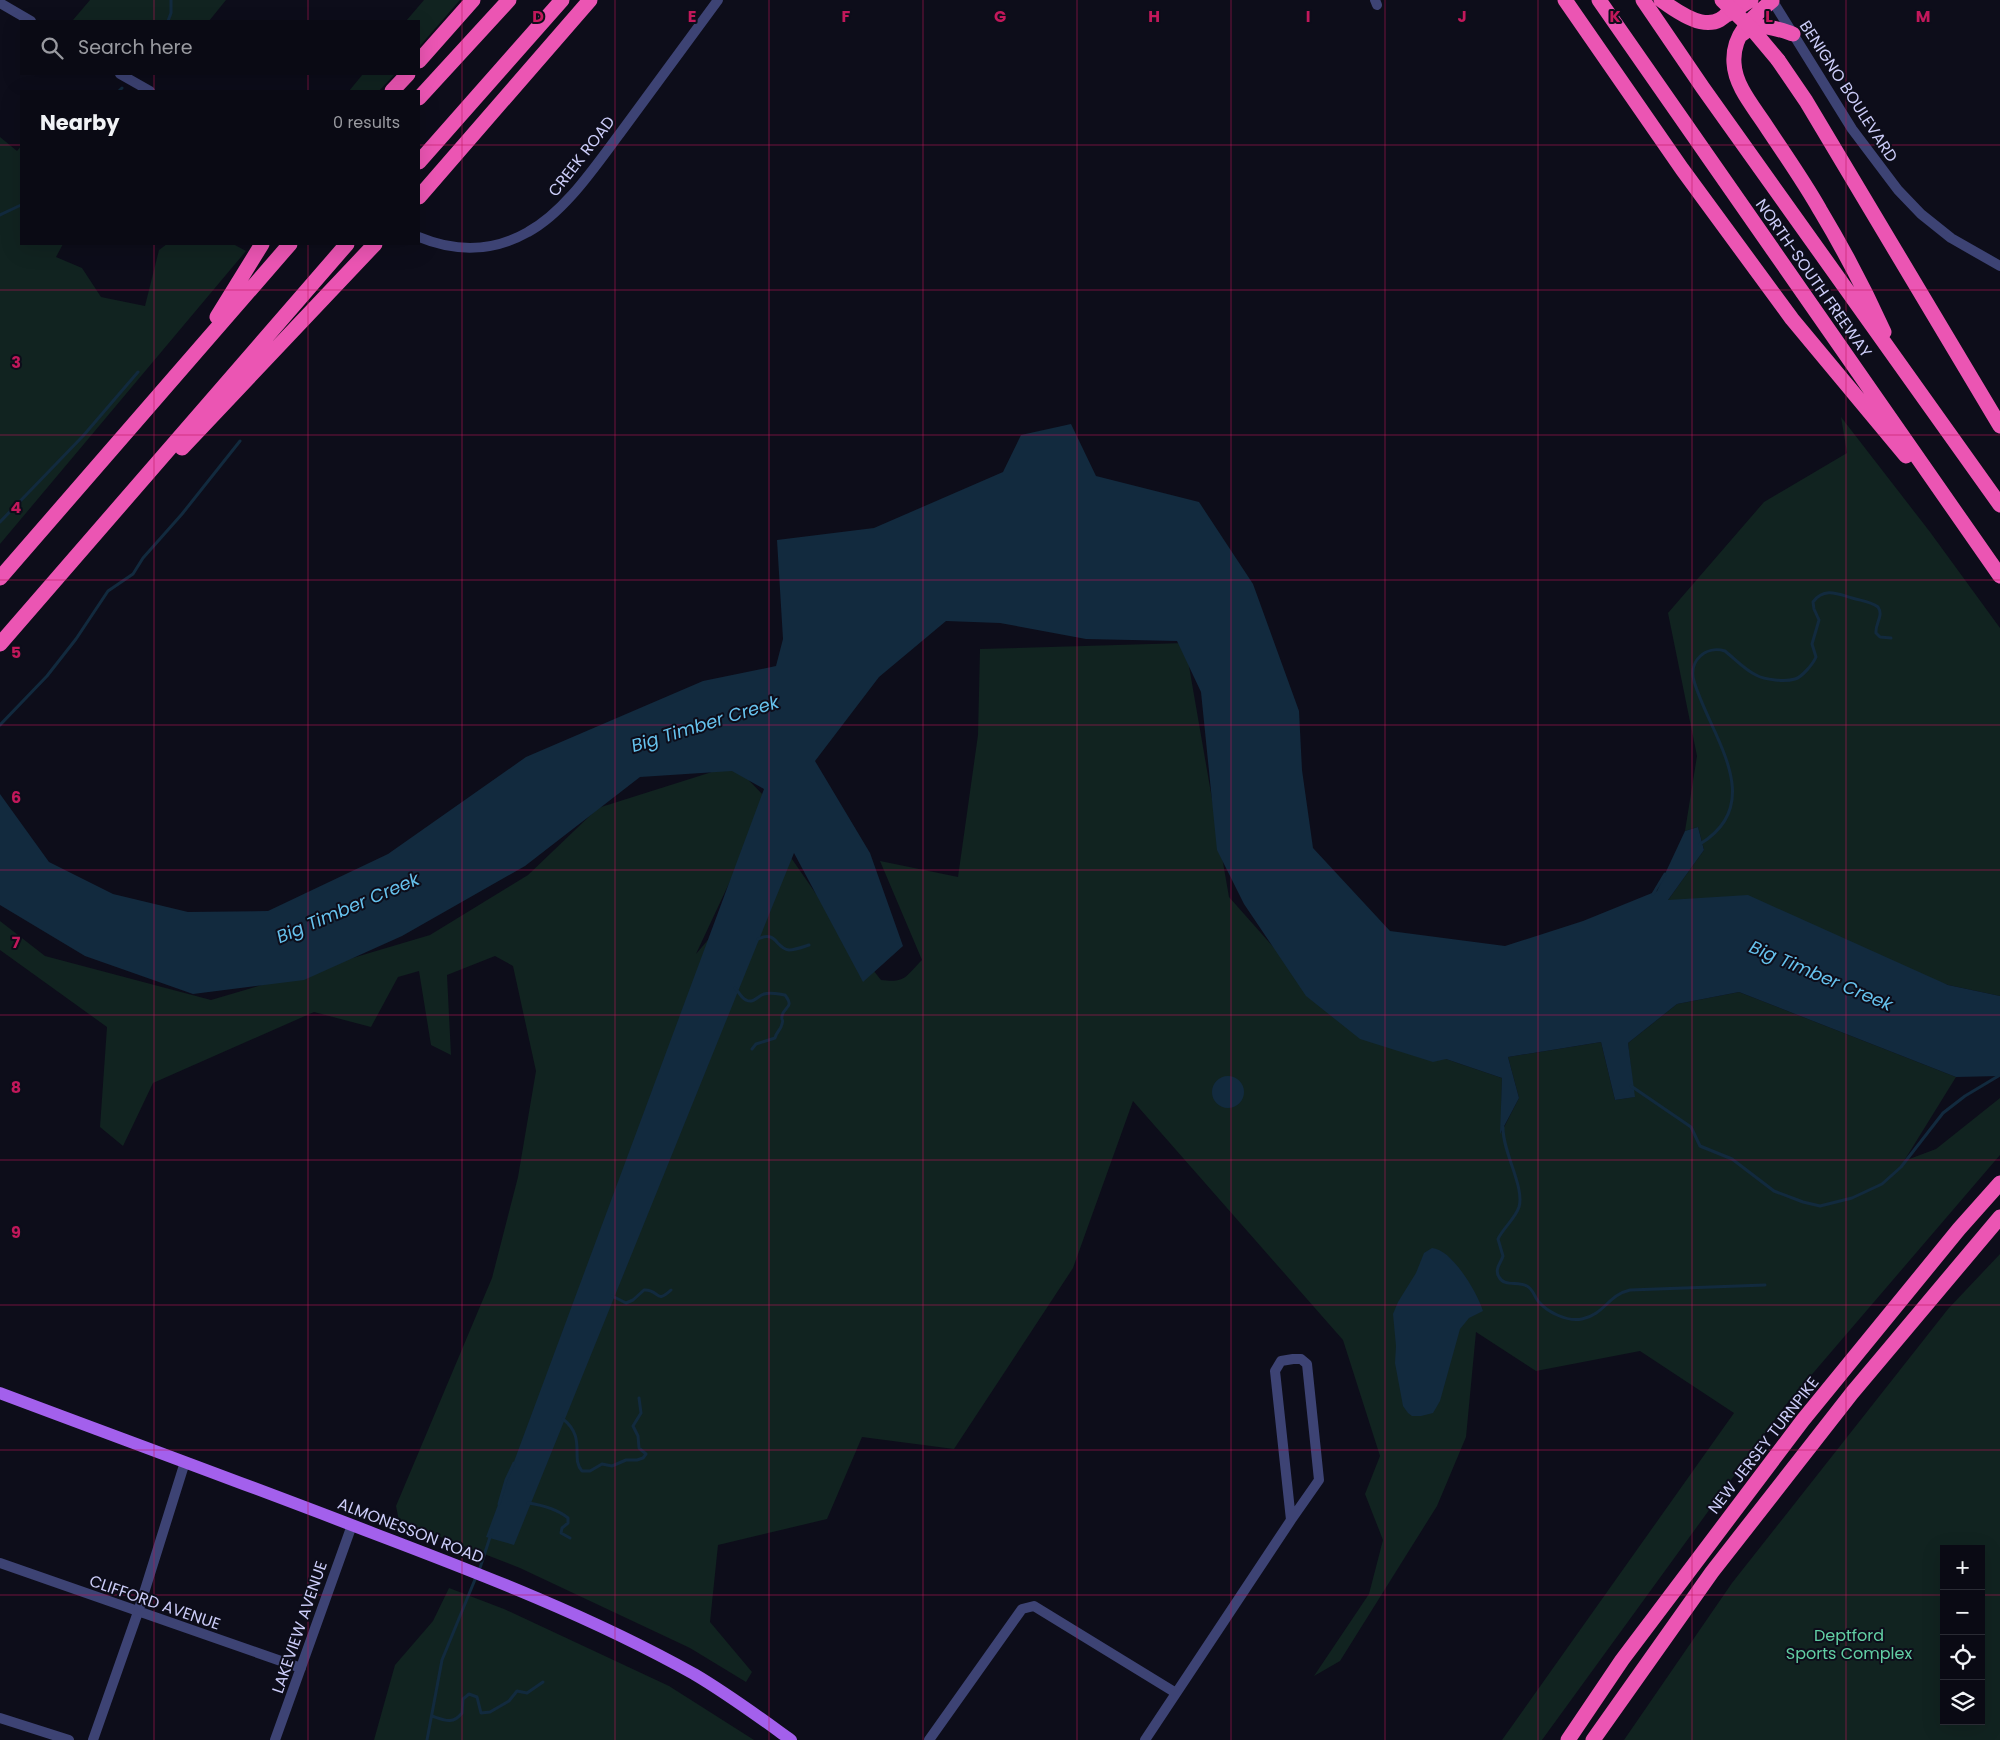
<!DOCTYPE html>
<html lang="en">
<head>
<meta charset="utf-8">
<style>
	body { margin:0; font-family:Poppins,sans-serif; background:#13131d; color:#f1f3f6 }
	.controls { position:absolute; right:15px; bottom:15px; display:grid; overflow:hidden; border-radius:0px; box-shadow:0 5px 20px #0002 }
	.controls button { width:45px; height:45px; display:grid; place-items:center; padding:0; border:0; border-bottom:1px solid #2a2b34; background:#0a0a14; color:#f1f3f6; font:25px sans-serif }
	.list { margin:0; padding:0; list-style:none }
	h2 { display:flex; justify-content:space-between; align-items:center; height:65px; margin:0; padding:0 20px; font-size:21px }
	h2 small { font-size:16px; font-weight:400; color:#999aa0 }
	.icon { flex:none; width:28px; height:28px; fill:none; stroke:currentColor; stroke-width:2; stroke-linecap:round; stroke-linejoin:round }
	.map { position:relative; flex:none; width:2000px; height:1740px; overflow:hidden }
	.search { position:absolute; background:#0a0a14; box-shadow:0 5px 20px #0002; left:20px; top:20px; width:400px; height:55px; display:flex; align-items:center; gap:12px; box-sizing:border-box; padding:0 18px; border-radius:0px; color:#999aa0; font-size:19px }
	.panel { position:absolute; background:#0a0a14; box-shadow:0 5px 20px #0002; left:20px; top:90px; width:400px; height:155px; border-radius:0px }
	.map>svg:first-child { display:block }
</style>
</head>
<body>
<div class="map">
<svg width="2000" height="1740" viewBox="0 0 2000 1740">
	<rect width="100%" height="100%" fill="#0d0d1a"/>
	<path fill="#112320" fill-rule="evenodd" d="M90,0H226L209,21L73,20Z
		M424,0H460L419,47V21H406Z
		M363,74H395L379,91H349Z
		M0,137L17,151L21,146V244H63L56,257L82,268L101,297L145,306L159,250L167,244H233L246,251L0,544Z
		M1841,417L1930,532L2000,628V996L1948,985L1668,900L1704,850L1698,827L1685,831L1697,756L1668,613L1764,502L1847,453Z
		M1185,643L1229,897L1330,1011L1446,1059L1502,1078L1501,1133L1519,1098L1508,1057L1601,1042L1615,1100L1634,1097L1628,1043L1677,1004L1739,992L1956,1077L1904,1161L1936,1149L2000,1098V1155L1784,1407L1542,1740H1502L1734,1413L1640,1351L1536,1371L1476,1332L1466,1437L1437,1506L1340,1661L1314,1676L1369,1594L1383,1540L1365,1494L1380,1456L1343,1340L1133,1101L1073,1268L954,1449L862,1437L827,1519L718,1545L710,1622L752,1672L746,1682L690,1648L520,1568L399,1521L396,1506L492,1278L518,1177L536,1071L513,966L495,956L447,975L451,1055L431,1045L419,971L398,977L371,1027L314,1012L153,1083L123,1146L100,1127L107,1027L0,950V921L45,956L211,1000L430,935L528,875L598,808L734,765L768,800L696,954L785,849L839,927L881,980C906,983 905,977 922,960L880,861L958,877L978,735L980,649Z
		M2000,1254V1740H1624L1732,1583L1948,1309ZM1944,1549H1981V1721H1944Z
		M449,1588L504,1609L669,1686L754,1740H374L395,1665L433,1621Z"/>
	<path fill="#122a3e" d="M1071,424L1096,476L1199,502L1253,584L1299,711L1302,770L1313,848L1390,931L1505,946L1583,921L1657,891L1685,831L1698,827L1704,850L1668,900L1748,895L1948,985L2000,996V1076L1956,1077L1739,992L1677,1004L1628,1043L1635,1097L1615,1100L1601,1042L1508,1057L1519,1098L1500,1134L1502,1078L1446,1059L1433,1062L1360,1039L1306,996L1244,904L1217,850L1201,692L1177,641L1086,639L1000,623L946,621L879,677L815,761L870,853L903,946L863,982L794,853L514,1545L486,1537L764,789L732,771L640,777L525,866L402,936L304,980L193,994L85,956L0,905V794L49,862L113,894L188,912L268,911L388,854L526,757L703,681L776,666L783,639L777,540L874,528L1003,472L1021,435Z
		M1212 1092a16 16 0 1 1 32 0a16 16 0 1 1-32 0Z
		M1432,1248C1452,1249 1478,1294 1483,1311L1469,1318L1460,1329L1440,1401L1433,1413L1421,1416H1412L1408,1413L1403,1406L1395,1363L1396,1346L1393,1314L1398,1302L1416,1273L1424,1253Z"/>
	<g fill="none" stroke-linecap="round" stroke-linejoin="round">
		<path stroke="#122a3e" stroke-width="3" d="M168,21L171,13V0
			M119,91L122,88
			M0,215L21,205
			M0,522L83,436L138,372
			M0,725L47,676L76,639L108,591L133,574L143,558L182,514L240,441
			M1700,844C1769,802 1709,734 1694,681C1688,661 1706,645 1725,651C1735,659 1745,670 1756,675C1765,680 1785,682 1795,679C1802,677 1813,664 1816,657L1812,644L1819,620L1814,609L1813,602C1824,587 1838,594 1852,598C1862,601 1870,601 1878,607C1884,616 1875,623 1876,633L1880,637L1891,638
			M1653,894L1665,874
			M758,939C777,930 775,948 789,950C795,950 803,947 809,945
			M735,988C739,992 741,998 746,1000C754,1004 757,996 764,994C771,992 778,994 785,995C795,1008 784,1006 782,1016C781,1023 784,1017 782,1024C781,1030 776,1032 775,1038L756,1044L752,1049
			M1631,1086L1691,1127L1700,1146L1732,1159L1774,1191L1803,1202L1820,1206L1852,1198L1882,1184L1901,1167L1943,1113L1965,1096L2000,1075
			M1503,1127C1502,1151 1525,1187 1519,1207C1515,1219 1503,1228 1498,1239L1503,1256C1501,1263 1494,1269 1499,1277C1504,1287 1518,1281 1527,1286C1533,1289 1534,1296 1538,1301C1547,1312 1567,1322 1582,1319C1605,1314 1608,1295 1630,1290L1765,1285
			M612,1296L626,1303L633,1300L644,1290C660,1289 655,1305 671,1290
			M563,1419C587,1438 570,1458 582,1471H590L602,1464L612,1466L626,1460H637L643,1458L646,1454L639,1448L638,1436L633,1426L641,1413L639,1398
			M528,1503C542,1505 557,1509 568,1518V1523L562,1528L561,1533L570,1538
			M499,1504L506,1480L514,1463
			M479,1571L491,1534
			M432,1716C444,1720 453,1725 462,1713L463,1699L469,1694L477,1697L481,1713L490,1712L509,1701L517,1691L527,1693L543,1682
			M427,1740L442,1660L476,1577"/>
		<path stroke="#3d4374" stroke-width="10" d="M1375,0L1377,5
			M1772,0L1852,129L1898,190L1921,214L1951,238L2000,266
			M0,3L31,21
			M120,74L150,91
			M419,237C455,252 493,252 528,232C565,212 596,165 621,132C653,88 686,44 718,0
			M1293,1359H1301L1307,1364L1319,1480L1291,1520L1275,1371L1281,1361Z
			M0,1563L301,1668
			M0,1718L69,1740
			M93,1740L138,1612L185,1462
			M275,1740L352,1525
			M929,1740L1022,1609L1034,1606L1176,1693
			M1145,1740L1291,1520"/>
		<path stroke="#a360ec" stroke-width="12" d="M0,1393C125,1440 251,1486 375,1534C483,1575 592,1617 694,1674C728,1694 759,1717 791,1740"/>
		<path stroke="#eb55b3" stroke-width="15" d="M1565,0L1682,169L1792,319L1906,456
			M1599,0L2000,576
			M1643,0L1703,88L2000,505
			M1661,0C1684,17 1719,41 1735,0
			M1772,1C1752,17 1732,35 1734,63C1735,85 1752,105 1764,123C1783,152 1803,180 1820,210C1844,250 1865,290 1884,332
			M1727,15L1751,0
			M1741,35C1758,21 1775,28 1793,34
			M1778,60L1806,101L2000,426
			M419,61L473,0
			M392,91L408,74
			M419,98L509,0
			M419,162L562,0
			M419,197L590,0
			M217,317L262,244
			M182,448L375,244
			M0,578L290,244
			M0,644L347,244
			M1568,1740L1622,1660L1803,1420L1959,1229L2000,1183
			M1593,1740L1712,1572L1852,1393L2000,1217"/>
		<path stroke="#eb55b3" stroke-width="15" d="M1722,0L1752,29L1778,60"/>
	</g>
	<path fill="none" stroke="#c2185b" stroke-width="1" stroke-opacity="0.55" d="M154,0V21M308,0V21M462,0V1740M615,0V1740M769,0V1740M923,0V1740M1077,0V1740M1231,0V1740M1385,0V1740M1538,0V1740M1692,0V1740M1846,0V1740M154,74V91M308,74V91M0,145H21M419,145H2000M154,244V1740M308,244V1740M0,290H2000M0,435H2000M0,580H2000M0,725H2000M0,870H2000M0,1015H2000M0,1160H2000M0,1305H2000M0,1450H2000M0,1595H1944M1981,1595H2000"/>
	<g text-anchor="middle" stroke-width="4" stroke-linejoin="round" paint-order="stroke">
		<g font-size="16" fill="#cccdf9" stroke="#0d0d1a">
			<text transform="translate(1849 91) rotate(57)" y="6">BENIGNO BOULEVARD</text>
			<text transform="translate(581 156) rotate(-52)" y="6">CREEK ROAD</text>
			<text transform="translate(1814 278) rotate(55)" y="6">NORTH-SOUTH FREEWAY</text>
			<text transform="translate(1763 1445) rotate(-52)" y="6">NEW JERSEY TURNPIKE</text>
			<text transform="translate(411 1530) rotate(21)" y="6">ALMONESSON ROAD</text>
			<text transform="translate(155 1602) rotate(19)" y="6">CLIFFORD AVENUE</text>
			<text transform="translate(299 1627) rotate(-71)" y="6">LAKEVIEW AVENUE</text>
		</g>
		<g font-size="16" fill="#62cfa4" stroke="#0d0d1a">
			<text x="1849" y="1641">Deptford<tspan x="1849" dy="18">Sports Complex</tspan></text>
		</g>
		<g font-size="18" font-style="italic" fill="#66c2ed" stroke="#0d0d1a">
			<text transform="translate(705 724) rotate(-17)" y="6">Big Timber Creek</text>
			<text transform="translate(348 908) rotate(-23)" y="6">Big Timber Creek</text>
			<text transform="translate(1821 976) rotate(23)" y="6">Big Timber Creek</text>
		</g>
	</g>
	<g font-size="16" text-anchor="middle" font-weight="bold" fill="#c2185b" stroke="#0d0d1a" stroke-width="4" stroke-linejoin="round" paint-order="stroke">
		<text x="538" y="22">D</text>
		<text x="692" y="22">E</text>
		<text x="846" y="22">F</text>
		<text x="1000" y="22">G</text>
		<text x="1154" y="22">H</text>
		<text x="1308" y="22">I</text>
		<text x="1462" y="22">J</text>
		<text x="1615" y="22">K</text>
		<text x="1769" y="22">L</text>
		<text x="1923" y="22">M</text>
		<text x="16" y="368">3</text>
		<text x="16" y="513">4</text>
		<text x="16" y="658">5</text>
		<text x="16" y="803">6</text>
		<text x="16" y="948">7</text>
		<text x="16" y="1093">8</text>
		<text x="16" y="1238">9</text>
	</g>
</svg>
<div class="controls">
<button>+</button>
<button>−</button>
<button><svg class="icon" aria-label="locate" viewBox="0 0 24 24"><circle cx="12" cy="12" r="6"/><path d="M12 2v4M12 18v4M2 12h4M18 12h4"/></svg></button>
<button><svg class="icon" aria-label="layers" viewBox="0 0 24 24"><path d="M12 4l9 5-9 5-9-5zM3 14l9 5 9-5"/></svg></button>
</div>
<div class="search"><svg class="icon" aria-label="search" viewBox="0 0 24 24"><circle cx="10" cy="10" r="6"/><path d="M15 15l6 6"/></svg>Search here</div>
<section class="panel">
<h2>Nearby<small>0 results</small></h2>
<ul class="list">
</ul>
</section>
</div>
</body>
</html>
